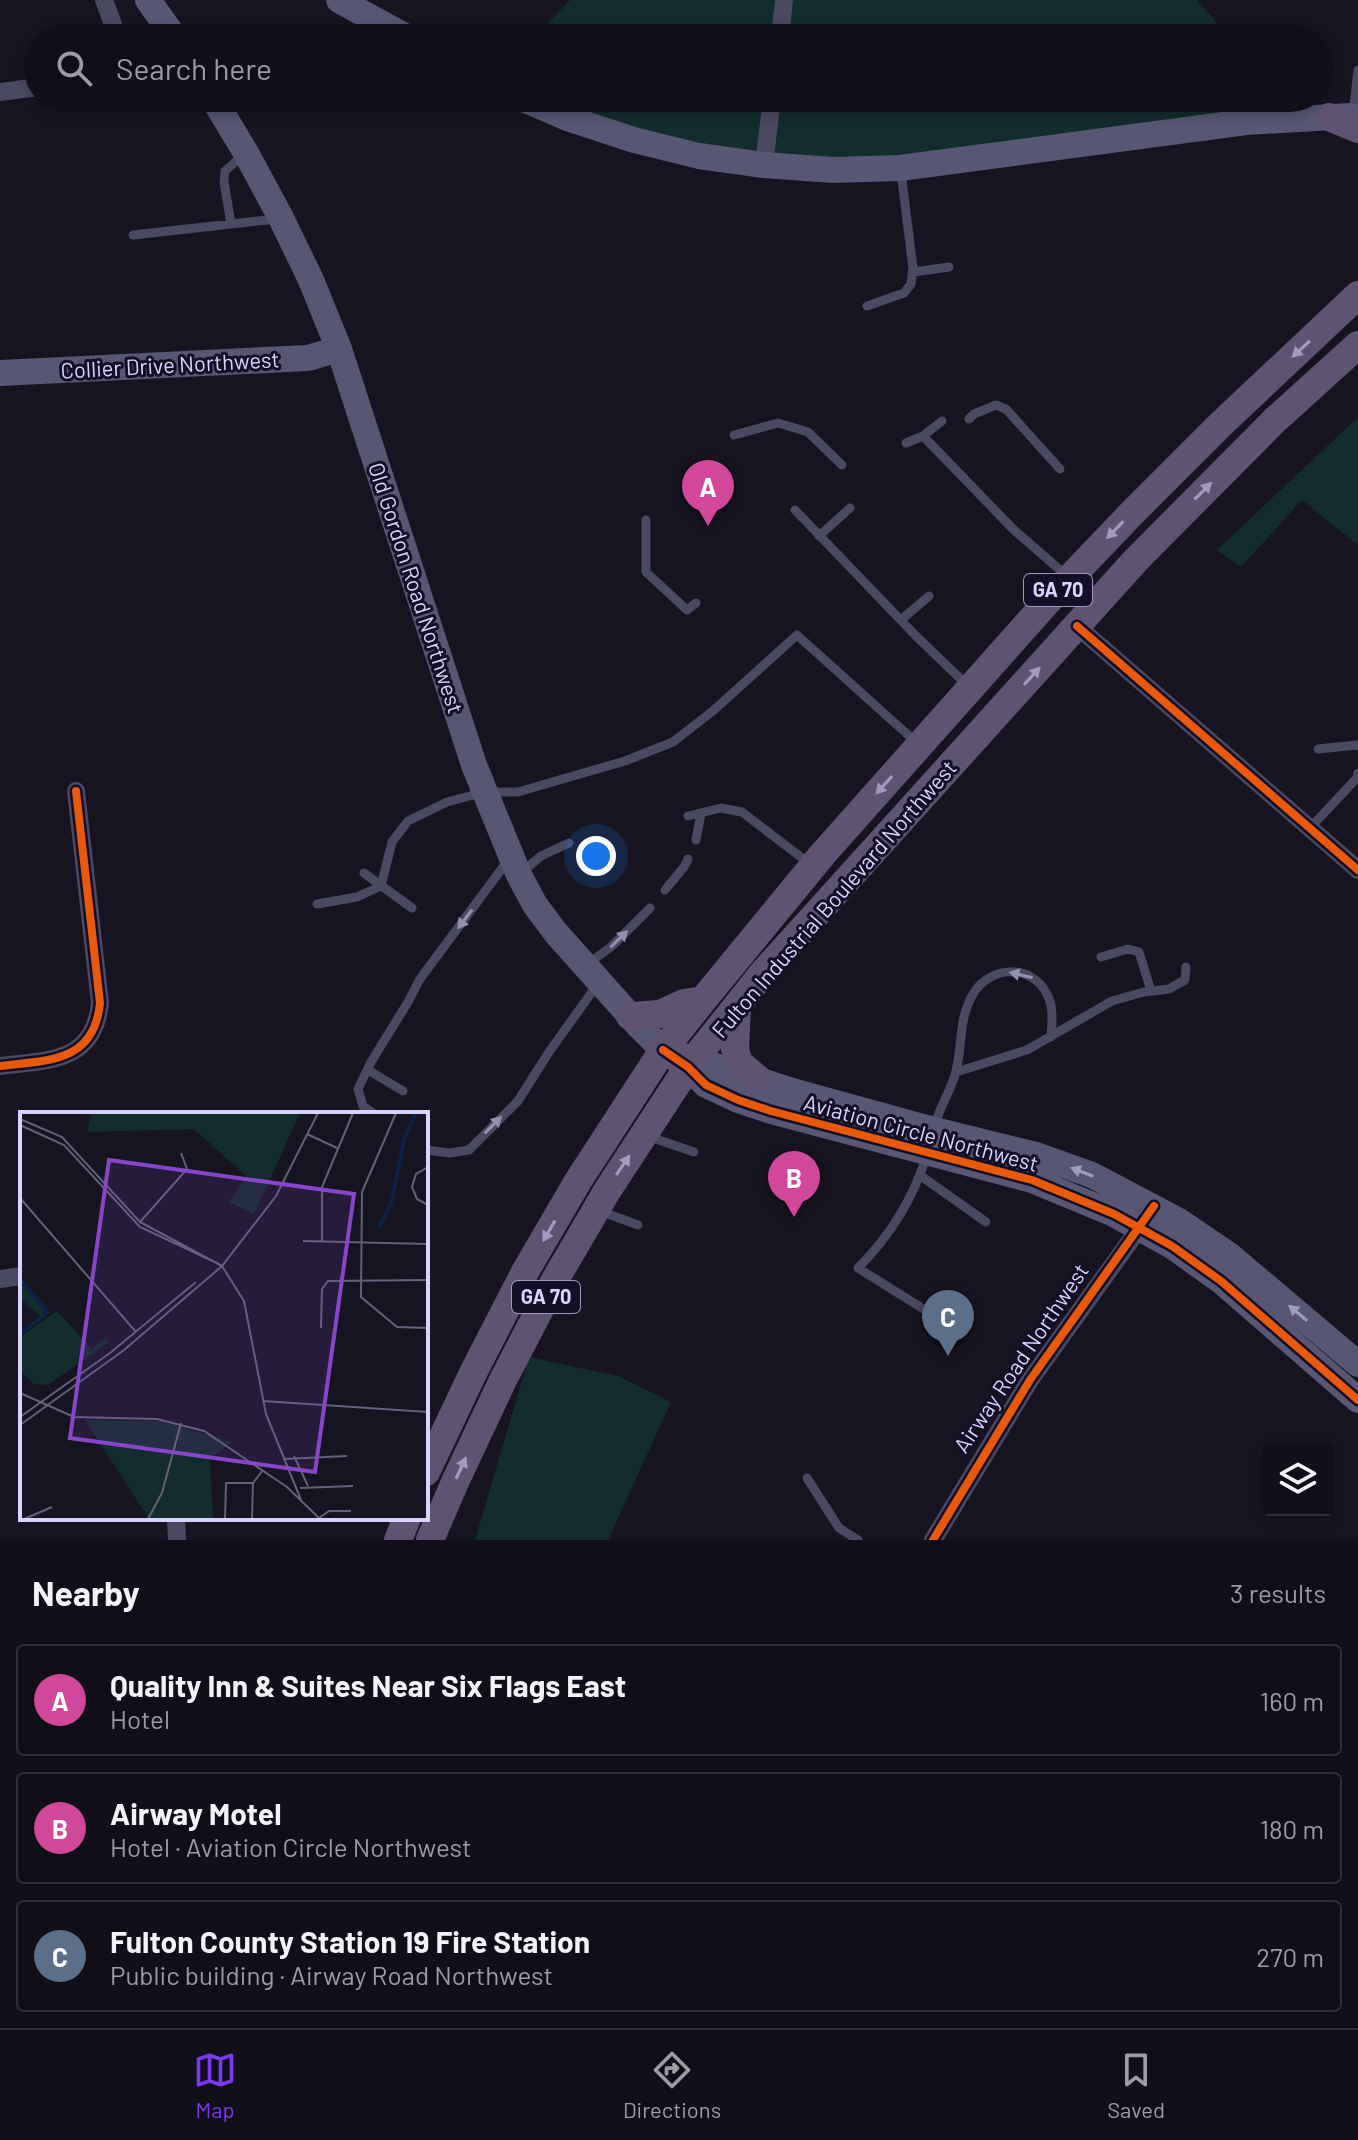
<!DOCTYPE html>
<html lang="en">
<head>
<meta charset="utf-8">
<style>
	body { margin:0; font-family:Barlow,sans-serif; background:#1e1d26; color:#f1f3f6 }
	.controls { position:absolute; right:24px; bottom:24px; display:grid; overflow:hidden; border-radius:8px; box-shadow:0 4px 12px #0003 }
	.controls button { width:72px; height:72px; display:grid; place-items:center; padding:0; border:0; border-bottom:2px solid #302f38; background:#100f19; color:#f1f3f6; font:40px sans-serif }
	.you { position:absolute; left:596px; top:856px; width:28px; height:28px; margin:-20px; border:6px solid #fff; border-radius:50%; background:#1a73e8; box-shadow:0 0 0 12px #1a73e833 }
	.badge { display:grid; place-items:center; width:52px; height:52px; border-radius:50%; background:#7c3aed; color:#fff; font-size:26px; font-weight:700 }
	.pin { position:absolute; translate:-50% -66px; filter:drop-shadow(0 2px 4px #0008) }
	.pin::after { content:''; position:absolute; top:42px; width:28px; height:24px; background:inherit; clip-path:polygon(0 0,100% 0,50% 100%) }
	.list { margin:0; padding:0; list-style:none }
	h2 { display:flex; justify-content:space-between; align-items:center; height:104px; margin:0; padding:0 32px; font-size:34px }
	h2 small { font-size:26px; font-weight:400; color:#9c9ca2 }
	.list li { display:grid; grid-template-columns:52px 1fr auto; gap:24px; align-items:center; box-sizing:border-box; height:112px; margin:0 16px 16px; padding:0 16px; border:2px solid #302f38; border-radius:8px }
	.list b { display:block; font-size:30px; white-space:nowrap }
	.list p { margin:0; font-size:26px; white-space:nowrap; color:#9c9ca2 }
	.list em { font-size:26px; font-style:normal; color:#9c9ca2 }
	.icon { flex:none; width:44px; height:44px; fill:none; stroke:currentColor; stroke-width:2; stroke-linecap:round; stroke-linejoin:round }
	.map { position:relative; flex:none; width:1358px; height:1540px; overflow:hidden }
	.search { position:absolute; background:#100f19; box-shadow:0 4px 12px #0003; left:24px; right:24px; top:24px; height:88px; display:flex; align-items:center; gap:20px; box-sizing:border-box; padding:0 28px; border-radius:44px; color:#9c9ca2; font-size:30px }
	.sheet { height:488px; background:#100f19 }
	nav { display:flex; justify-content:space-around; align-items:center; box-sizing:border-box; height:112px; border-top:2px solid #302f38; background:#100f19; font-size:22px; color:#9c9ca2 }
	nav a { display:grid; justify-items:center; gap:4px }
	nav .on { color:#7c3aed }
	.map>svg:first-child { display:block }
</style>
</head>
<body>
<div class="map">
<svg width="1358" height="1540" viewBox="0 0 1358 1540">
	<rect width="100%" height="100%" fill="#161421"/>
	<path fill="#132c2d" d="M570,0H1197L1230,38H534Z
		M477,98H1282L1291,109L874,162L714,159L554,114L476,100Z
		M1358,417V545L1302,500L1241,567L1217,550Z
		M529,1357L618,1376L671,1402L608,1540H475Z"/>
	<g fill="none" stroke-linecap="round" stroke-linejoin="round">
		<path stroke="#4a4962" stroke-width="9" d="M1353,116L1358,70
			M231,224L224,182L225,171L243,155
			M133,235L277,219
			M913,272L949,267
			M867,306L904,293L911,284L913,268L901,172
			M969,419L974,414L996,405L1006,409L1060,469
			M734,435L778,423L808,432L842,465
			M923,436L1014,530L1067,576
			M906,443L923,436L942,421
			M795,510L916,636L968,686
			M646,520V572L687,610L696,603
			M819,536L850,508
			M901,620L929,596
			M1318,749L1357,745L1358,746
			M688,816L721,808L742,812L810,864
			M1310,828L1357,778L1358,773
			M696,840L701,813
			M522,872L541,856L569,843
			M364,873L412,908
			M665,890L684,867L688,859
			M317,904L357,897L381,886L392,842L408,821L447,802L485,792H518L625,761L673,742L714,710L797,635L917,743
			M1101,957L1128,949L1139,952L1151,991
			M588,964L612,946L650,908
			M368,1070L403,1091
			M956,1072L1027,1050L1112,1001L1144,992L1169,989L1185,980L1186,967
			M374,1114L363,1106L358,1089L371,1062L408,1002L420,979L509,859
			M934,1128C939,1107 952,1089 956,1071C963,1043 958,1020 973,994C990,965 1032,964 1047,994C1054,1007 1052,1023 1051,1037
			M647,1136L694,1152
			M426,1150L450,1153L469,1150L518,1101L549,1052L597,985
			M927,1154C914,1197 890,1236 858,1268L933,1315
			M921,1176L986,1222
			M600,1211L638,1225
			M807,1478L839,1528L858,1540"/>
		<path stroke="#4a4962" stroke-width="18" d="M104,0L118,38
			M780,38L784,0
			M0,92L38,87
			M764,165L772,98
			M1077,626L1358,870
			M0,1066C48,1060 94,1063 100,1003L76,791
			M0,1279L22,1276
			M176,1518L177,1540
			M933,1540L1030,1380L1146,1219"/>
		<path stroke="#575674" stroke-width="26" d="M148,0L175,38
			M339,0L408,38
			M213,98L246,153L281,218L311,280L339,349L474,765L519,875L535,905L556,933L639,1026L663,1050L688,1067L706,1085L738,1100L771,1111L1032,1180L1114,1214L1172,1246L1221,1281L1358,1400
			M521,98L570,119L634,140L699,156L764,165L833,170L900,168L1246,122L1351,116
			M0,373L308,358L339,349
			M678,1054L796,1092L934,1130L1036,1155L1092,1175L1179,1221L1229,1255L1358,1364"/>
		<path stroke="#5e5373" stroke-width="28" d="M1329,117L1358,129
			M737,1006L735,1049L739,1063L758,1079
			M630,1016L660,1014L684,1003L703,1000
			M426,1472L474,1371L526,1270L578,1181L663,1050L703,1000L822,855L1047,602L1130,515L1221,424L1358,295
			M398,1540L407,1518
			M430,1540L455,1482L503,1380L555,1280L607,1191L688,1067L763,973L1136,560L1275,420L1358,345"/>
		<defs>
			<path id="cycleway" d="M1077,626L1358,870
				M663,1050L688,1067L706,1085L738,1100L771,1111L1032,1180L1114,1214L1172,1246L1221,1281L1358,1400
				M0,1066C48,1060 94,1063 100,1003L76,791
				M933,1540L1030,1380L1154,1206"/>
		</defs>
		<use href="#cycleway" stroke="#130f26" stroke-width="13"/>
		<use href="#cycleway" stroke="#e8590c" stroke-width="8"/>
	</g>
	<defs><path id="oneway-solid" d="M-6-.8H1V-3.2L6.5 0L1 3.2V.8H-6Z" transform="scale(2)"/></defs>
	<g fill="#a29ac0">
		<use href="#oneway-solid" transform="translate(1301 349) rotate(137)"/>
		<use href="#oneway-solid" transform="translate(1203 491) rotate(-45)"/>
		<use href="#oneway-solid" transform="translate(1115 530) rotate(134)"/>
		<use href="#oneway-solid" transform="translate(1032 676) rotate(-48)"/>
		<use href="#oneway-solid" transform="translate(884 785) rotate(132)"/>
		<use href="#oneway-solid" transform="translate(623 1165) rotate(-56)"/>
		<use href="#oneway-solid" transform="translate(549 1231) rotate(120)"/>
		<use href="#oneway-solid" transform="translate(461 1468) rotate(-65)"/>
	</g>
	<g fill="#928eb0">
		<use href="#oneway-solid" transform="translate(465 919) rotate(127)"/>
		<use href="#oneway-solid" transform="translate(619 939) rotate(-44)"/>
		<use href="#oneway-solid" transform="translate(1021 975) rotate(-167)"/>
		<use href="#oneway-solid" transform="translate(493 1125) rotate(-45)"/>
	</g>
	<g fill="#9e9bc0">
		<use href="#oneway-solid" transform="translate(1082 1172) rotate(-159)"/>
		<use href="#oneway-solid" transform="translate(1298 1313) rotate(-140)"/>
	</g>
	<g text-anchor="middle" stroke-width="6" stroke-linejoin="round" paint-order="stroke">
		<g fill="#130f26" stroke="#9e99be" stroke-width="2">
			<rect x="1024" y="574" width="68" height="32" rx="6"/>
			<rect x="512" y="1281" width="68" height="32" rx="6"/>
		</g>
		<g font-size="20" font-weight="bold" fill="#d9d4ff">
			<text x="1058" y="597">GA 70</text>
			<text x="546" y="1304">GA 70</text>
		</g>
		<g font-size="22" fill="#d9d4ff" stroke="#130f26">
			<text transform="translate(170 365) rotate(-3)" y="8">Collier Drive Northwest</text>
			<text transform="translate(416 588) rotate(72)" y="8">Old Gordon Road Northwest</text>
			<text transform="translate(834 899) rotate(-49)" y="8">Fulton Industrial Boulevard Northwest</text>
			<text transform="translate(921 1133) rotate(15)" y="8">Aviation Circle Northwest</text>
			<text transform="translate(1021 1358) rotate(-56)" y="8">Airway Road Northwest</text>
		</g>
	</g>
	<g transform="translate(20 1112)">
		<rect width="408" height="408" fill="#161421"/>
		<path d="M71,1H280L234,102L209,90L226,64L174,17L67,20ZM0,170L25,199L21,205L0,186ZM37,199L72,237L85,226L89,230L28,273L14,272L0,259V225ZM65,308L141,309L212,330L190,347L193,407H129Z" fill="#132c2d"/>
		<path fill="none" stroke="#0d2144" stroke-width="4" d="M359,115L371,92L384,28L396,1M0,167L28,200L0,222"/>
		<path fill="none" stroke="#64617a" stroke-width="2" d="M376,1L342,80L341,185L377,215L408,216M0,7L42,25L120,110L202,154M0,13L44,33L120,115L199,152M287,22L317,36M408,55L396,62L392,75L397,87L408,93M0,86L116,220M120,110L167,57L161,41M283,129L408,132M302,129V75L333,1M202,154L224,189L246,302L281,388M301,216L302,177L308,169L408,168M0,281L54,305L137,307L184,319L267,375L300,407M243,289L408,300M0,305L90,241L176,170M0,313L104,238L202,154L256,84L298,1M274,344L288,374M263,347L327,344M280,376L333,374M299,406L309,399H331M4,407L32,395M128,407L142,381L161,311M205,407L206,371H233M232,407L233,371L243,358"/>
		<path fill="#8945c9" fill-opacity="0.15" stroke="#8945c9" stroke-width="4" d="M89,48L334,82L295,360L50,326Z"/>
		<rect width="408" height="408" fill="none" stroke="#d9d4ff" stroke-width="4"/>
	</g>
</svg>
<div class="controls">
<button><svg class="icon" aria-label="layers" viewBox="0 0 24 24"><path d="M12 4l9 5-9 5-9-5zM3 14l9 5 9-5"/></svg></button>
</div>
<div class="you"></div>
<div class="pin badge" style="left:708px;top:526px;background:#d1479c">A</div>
<div class="pin badge" style="left:794px;top:1217px;background:#d1479c">B</div>
<div class="pin badge" style="left:948px;top:1356px;background:#5c6f8a">C</div>
<div class="search"><svg class="icon" aria-label="search" viewBox="0 0 24 24"><circle cx="10" cy="10" r="6"/><path d="M15 15l6 6"/></svg>Search here</div>
</div>
<section class="sheet">
<h2>Nearby<small>3 results</small></h2>
<ul class="list">
<li><span class="badge" style="background:#d1479c">A</span><div><b>Quality Inn &amp; Suites Near Six Flags East</b><p>Hotel</p></div><em>160 m</em></li>
<li><span class="badge" style="background:#d1479c">B</span><div><b>Airway Motel</b><p>Hotel · Aviation Circle Northwest</p></div><em>180 m</em></li>
<li><span class="badge" style="background:#5c6f8a">C</span><div><b>Fulton County Station 19 Fire Station</b><p>Public building · Airway Road Northwest</p></div><em>270 m</em></li>
</ul>
</section>
<nav>
<a class="on"><svg class="icon" aria-label="map" viewBox="0 0 24 24"><path d="M3 6l6-2 6 2 6-2v14l-6 2-6-2-6 2zM9 4v14M15 6v14"/></svg>Map</a>
<a><svg class="icon" aria-label="directions" viewBox="0 0 24 24"><path d="M12 3l9 9-9 9-9-9zM9 14v-3h6M13 9l2 2-2 2"/></svg>Directions</a>
<a><svg class="icon" aria-label="saved" viewBox="0 0 24 24"><path d="M7 4h10v16l-5-4-5 4z"/></svg>Saved</a>
</nav>
</body>
</html>
